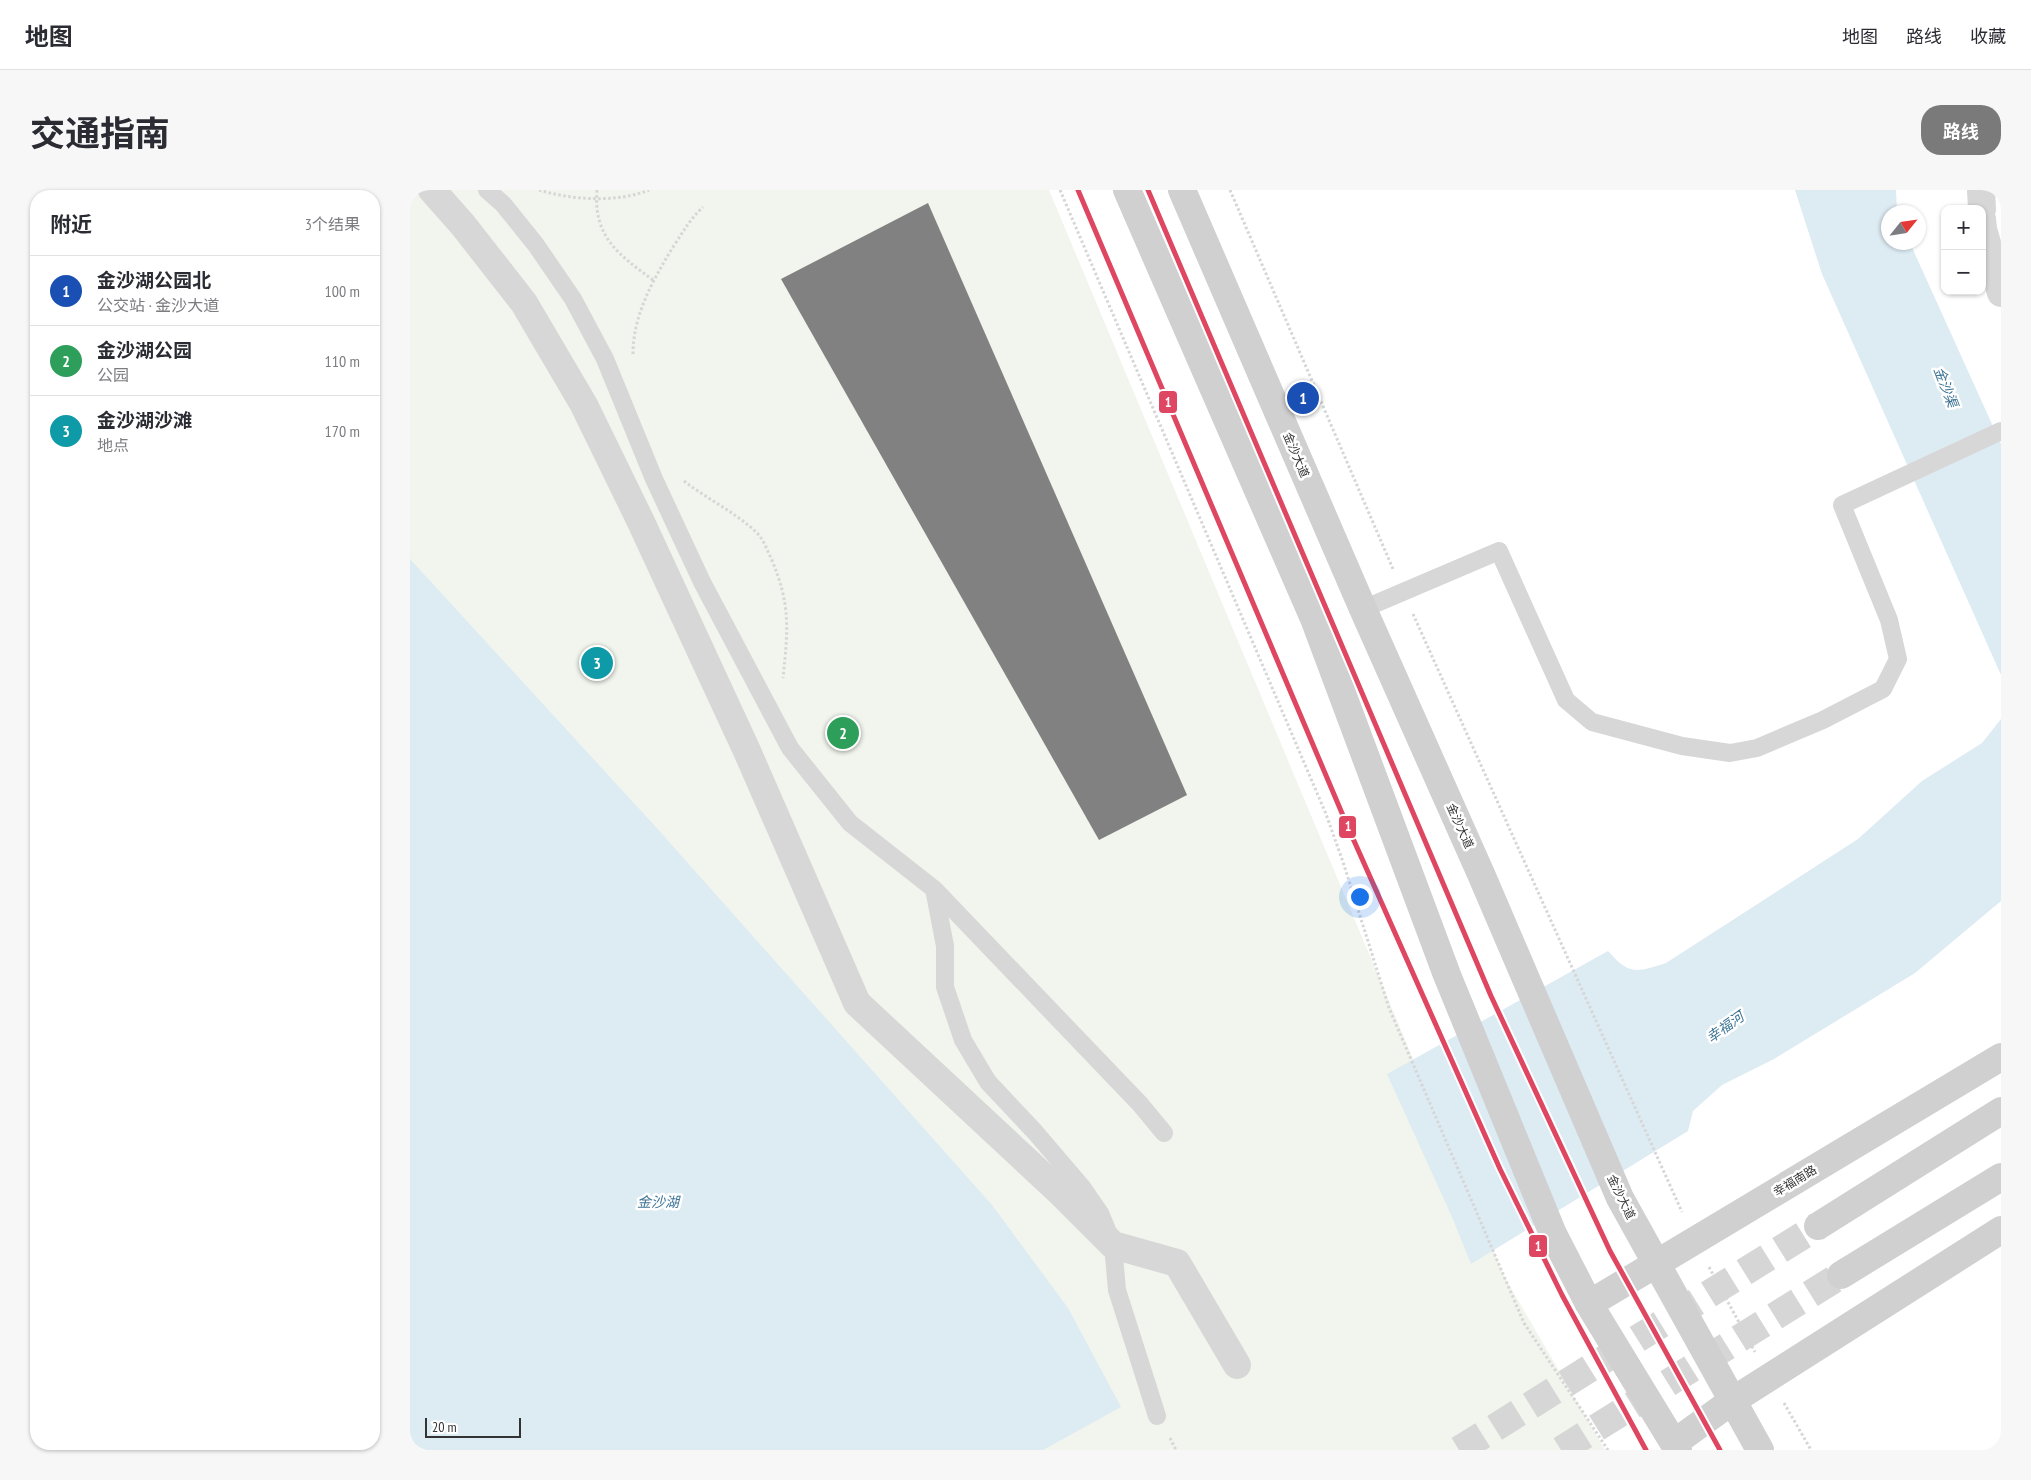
<!DOCTYPE html>
<html lang="zh">
<head>
<meta charset="utf-8">
<style>
	body { margin:0; font-family:"PT Sans Narrow","Noto Sans SC",sans-serif; background:#f7f7f7; color:#2b2b33 }
	.controls { position:absolute; right:15px; top:15px; display:grid; overflow:hidden; border-radius:10px; box-shadow:0 1px 4px #0004 }
	.controls button { width:45px; height:45px; display:grid; place-items:center; padding:0; border:0; border-bottom:1px solid #e1e1e2; background:#fff; color:#2b2b33; font:25px sans-serif }
	.compass { position:absolute; left:1471px; top:15px; width:45px; height:45px; border-radius:50%; background:#fff; box-shadow:0 1px 4px #0004; rotate:60deg }
	.scale { position:absolute; left:15px; bottom:12px; width:96px; box-sizing:border-box; padding-left:5px; border:2px solid #333; border-top:0; font-size:14px; line-height:18px; white-space:nowrap; color:#333; -webkit-text-stroke:4px #fff; paint-order:stroke }
	.you { position:absolute; left:949px; top:706px; width:18px; height:18px; margin:-12px; border:4px solid #fff; border-radius:50%; background:#1a73e8; box-shadow:0 0 0 8px #1a73e833 }
	.badge { display:grid; place-items:center; width:32px; height:32px; border-radius:50%; background:#7a7a7a; color:#fff; font-size:16px; font-weight:700 }
	.pin { position:absolute; translate:-50% -50%; border:2px solid #fff; box-shadow:0 1px 5px #0006 }
	.list { margin:0; padding:0; list-style:none }
	h2 { display:flex; justify-content:space-between; align-items:center; height:65px; margin:0; padding:0 20px; font-size:21px }
	h2 small { font-size:16px; font-weight:400; color:#7c7c81 }
	.list li { display:grid; grid-template-columns:32px 1fr auto; gap:15px; align-items:center; box-sizing:border-box; height:70px; padding:0 20px; border-top:1px solid #e1e1e2 }
	.list b { display:block; font-size:19px; white-space:nowrap }
	.list p { margin:0; font-size:16px; white-space:nowrap; color:#7c7c81 }
	.list em { font-size:16px; font-style:normal; color:#7c7c81 }
	.map { position:relative; flex:none; width:1591px; height:1260px; overflow:hidden; border-radius:20px }
	header { display:flex; align-items:center; gap:30px; box-sizing:border-box; height:70px; padding:0 25px; background:#fff; border-bottom:1px solid #e1e1e2 }
	header strong { font-size:24px }
	nav { display:flex; gap:28px; margin-inline-start:auto; font-size:18px }
	.intro { display:flex; align-items:center; justify-content:space-between; box-sizing:border-box; height:120px; padding:0 30px }
	h1 { margin:0; font-size:35px }
	.button { padding:12px 22px; border-radius:20px; background:#7a7a7a; color:#fff; font-size:18px; font-weight:700 }
	main { display:flex; gap:30px; padding:0 30px }
	aside { flex:1; background:#fff; border-radius:20px; box-shadow:0 1px 4px #0004 }
	.map>svg:first-child { display:block }
</style>
</head>
<body>
<header>
<strong>地图</strong>
<nav><a>地图</a><a>路线</a><a>收藏</a></nav>
</header>
<div class="intro"><h1>交通指南</h1><a class="button">路线</a></div>
<main>
<aside>
<h2>附近<small>3个结果</small></h2>
<ul class="list">
<li><span class="badge" style="background:#1a4fb4">1</span><div><b>金沙湖公园北</b><p>公交站 · 金沙大道</p></div><em>100 m</em></li>
<li><span class="badge" style="background:#2e9e5b">2</span><div><b>金沙湖公园</b><p>公园</p></div><em>110 m</em></li>
<li><span class="badge" style="background:#0f9aa8">3</span><div><b>金沙湖沙滩</b><p>地点</p></div><em>170 m</em></li>
</ul>
</aside>
<div class="map">
<svg width="1591" height="1260" viewBox="0 0 1591 1260">
	<rect width="100%" height="100%" fill="#fff"/>
	<path fill="#f1f5ed" d="M0,0H639L1094,1086L1195,1260H0Z"/>
	<path fill="#ddebf3" d="M1385,0H1486L1487,22H1478V52L1500,53L1591,254V485L1412,84Z
		M0,369L244,635L582,1015L658,1118L711,1217L633,1260H0Z
		M1591,529V711L1505,783L1364,869L1312,895L1283,921L1278,941L1061,1074L1042,1027L977,884L1198,761C1220,786 1227,782 1256,773L1448,649L1512,591L1572,553Z"/>
	<path fill="#818181" d="M518,13L777,605L689,650L371,89Z"/>
	<g fill="none" stroke-linecap="round" stroke-linejoin="round">
		<path stroke="#d6d6d6" stroke-width="28" stroke-dasharray="28 14" stroke-linecap="butt" d="M1049,1260L1408,1036
			M1151,1260L1431,1085"/>
		<path stroke="#d6d6d6" stroke-width="3" stroke-dasharray="2.5 2.5" stroke-linecap="butt" d="M129,0C161,10 208,13 239,0
			M187,0C183,47 209,65 243,90
			M650,0L916,624L933,672L979,818L1114,1133L1198,1260
			M820,0L983,379
			M223,164C223,125 243,90 263,57C273,42 280,29 293,17
			M274,291C297,309 325,322 346,342C353,348 357,360 361,368C381,415 378,439 373,488
			M1003,424L1272,1022
			M1299,1077L1345,1162
			M1374,1213L1401,1260
			M760,1248L766,1260"/>
		<path stroke="#d7d7d7" stroke-width="18" d="M77,0L93,14L126,55L163,109L195,169L244,289L292,392L380,558L440,633L524,699L730,914L754,943
			M953,419L1089,361L1156,510L1182,532L1272,556L1320,563L1347,558L1413,530L1473,499L1488,469L1479,430L1432,315L1591,241
			M524,699L535,756V797L553,850L578,892L625,942L672,997L690,1023L703,1055L707,1100L747,1226"/>
		<path stroke="#d7d7d7" stroke-width="28" d="M22,0L53,35L114,113L174,215L231,332L337,561L447,813L651,1003L703,1055L767,1073L827,1175
			M1571,0L1572,19
			M1572,29L1573,39L1591,103"/>
		<path stroke="#d0d0d0" stroke-width="28" d="M717,0L905,431L1037,785L1143,1044L1179,1114L1268,1260
			M772,0L953,419L1071,684L1210,1008L1350,1260
			M1408,1036L1591,921
			M1431,1085L1591,987
			M1179,1114L1591,867
			M1264,1253L1322,1211L1591,1040"/>
		<defs>
			<path id="metro-1" d="M668,0L937,635L1090,979L1152,1105L1236,1260
				M738,0L1081,806L1200,1061L1310,1260"/>
		</defs>
		<use href="#metro-1" stroke="#fff" stroke-width="9"/>
		<use href="#metro-1" stroke="#df4661" stroke-width="5"/>
	</g>
	<g text-anchor="middle" stroke-width="5" stroke-linejoin="round" paint-order="stroke">
		<g font-size="12" fill="#333" stroke="#fff">
			<text transform="translate(886 265) rotate(67)" y="4">金沙大道</text>
			<text transform="translate(1050 636) rotate(66)" y="4">金沙大道</text>
			<text transform="translate(1385 991) rotate(-31)" y="4">幸福南路</text>
			<text transform="translate(1211 1007) rotate(64)" y="4">金沙大道</text>
		</g>
		<g font-size="14" font-style="italic" fill="#3f7597" stroke="#fff">
			<text transform="translate(1536 197) rotate(69)" y="5">金沙渠</text>
			<text transform="translate(1315 837) rotate(-35)" y="5">幸福河</text>
			<text x="248" y="1017">金沙湖</text>
		</g>
	</g>
	<g stroke="#fff" stroke-width="2">
		<rect x="748" y="200" width="20" height="24" rx="5" fill="#df4661"/>
		<rect x="928" y="625" width="19" height="24" rx="5" fill="#df4661"/>
		<rect x="1118" y="1044" width="20" height="24" rx="5" fill="#df4661"/>
	</g>
	<g font-size="14" text-anchor="middle" font-weight="bold" fill="#fff">
		<text x="758" y="217">1</text>
		<text x="938" y="641">1</text>
		<text x="1128" y="1061">1</text>
	</g>
</svg>
<div class="controls">
<button>+</button>
<button>−</button>
</div>
<svg class="compass" viewBox="-18 -18 36 36"><path d="M0-13l5 13h-10z" fill="#e53935"/><path d="M0 13l5-13h-10z" fill="#7c7c81"/></svg>
<div class="scale">20 m</div>
<div class="you"></div>
<div class="pin badge" style="left:893px;top:208px;background:#1a4fb4">1</div>
<div class="pin badge" style="left:433px;top:543px;background:#2e9e5b">2</div>
<div class="pin badge" style="left:187px;top:473px;background:#0f9aa8">3</div>
</div>
</main>
</body>
</html>
